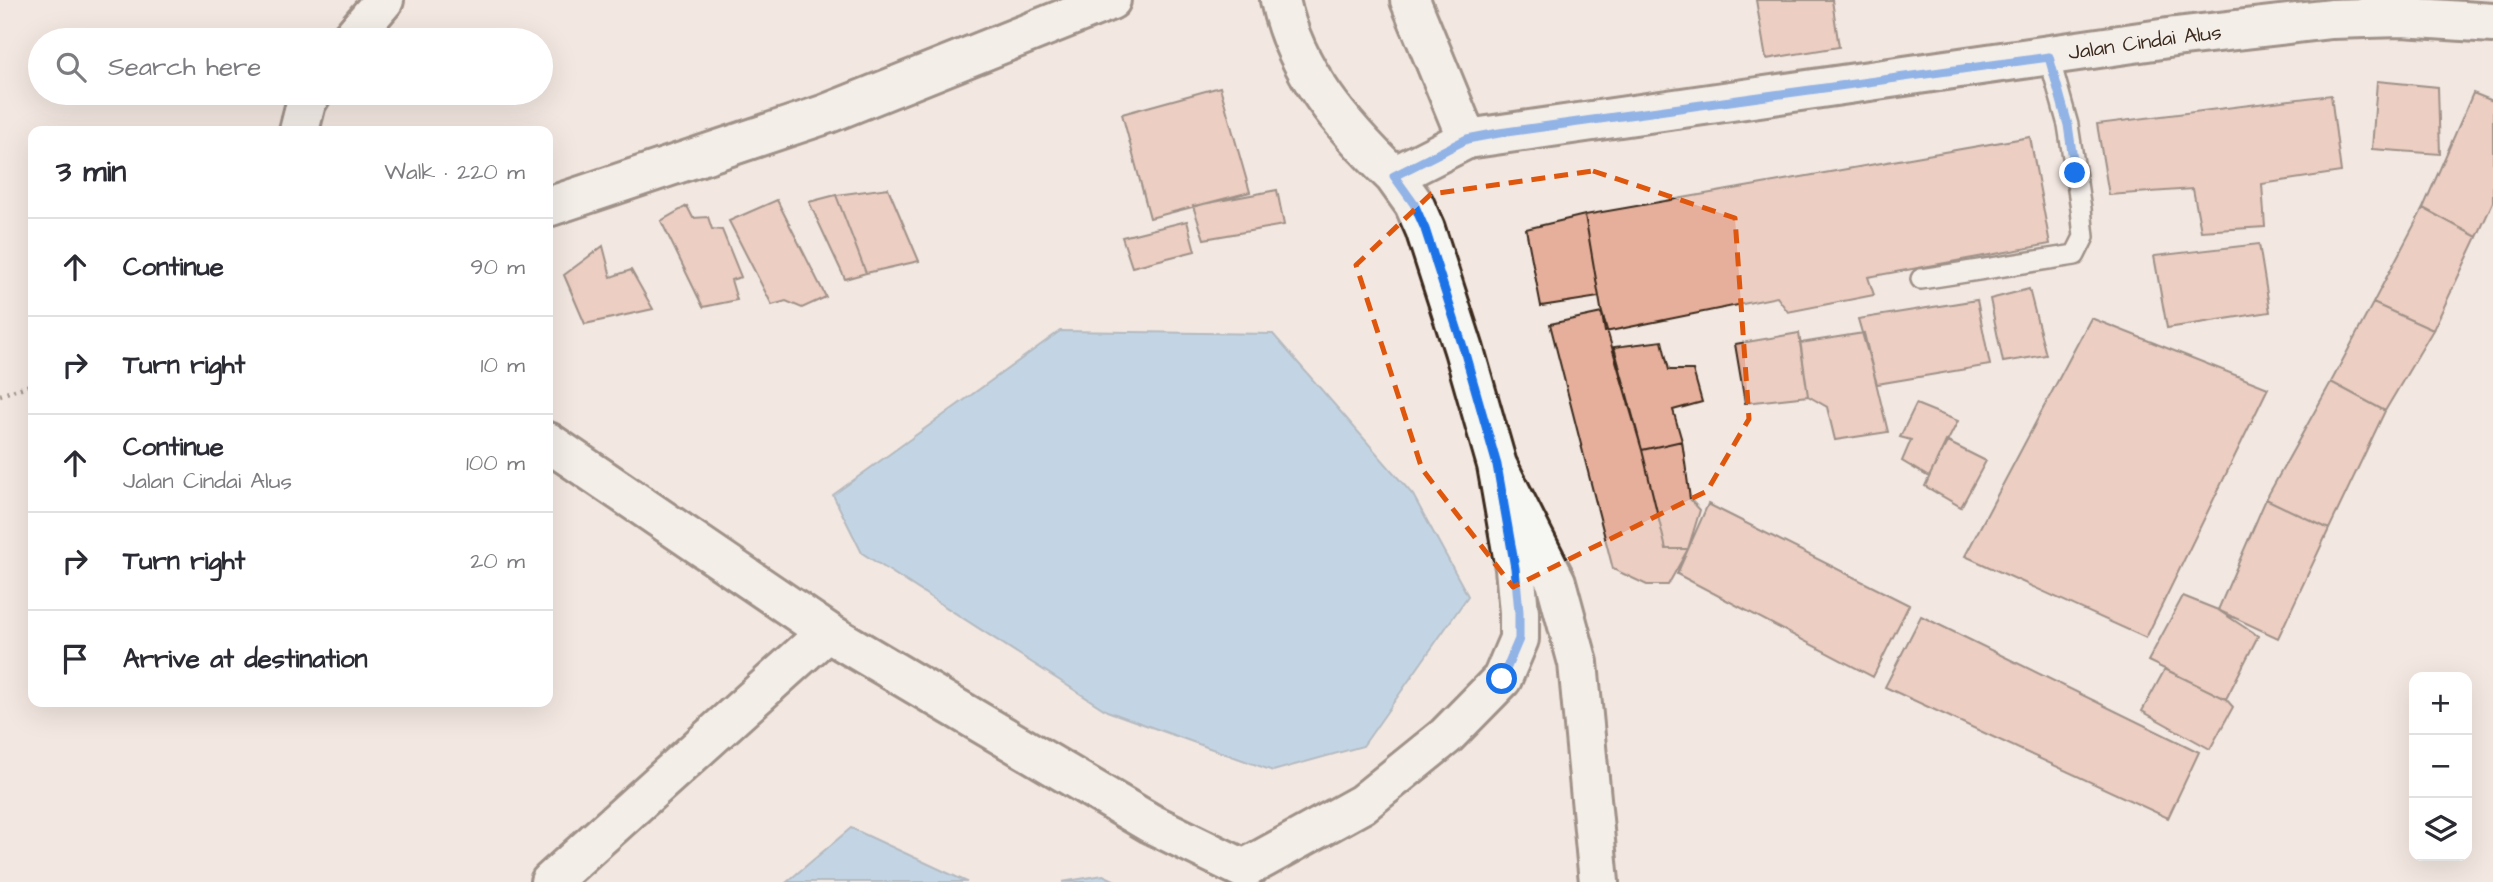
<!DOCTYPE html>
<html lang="en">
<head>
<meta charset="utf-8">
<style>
	body { margin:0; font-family:"Architects Daughter",sans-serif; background:#f7f7f7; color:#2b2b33 }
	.controls { position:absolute; right:21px; bottom:21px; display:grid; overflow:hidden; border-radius:14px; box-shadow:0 7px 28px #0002 }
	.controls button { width:63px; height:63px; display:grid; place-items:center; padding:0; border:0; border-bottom:2px solid #e1e1e2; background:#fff; color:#2b2b33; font:35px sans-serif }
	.stop { position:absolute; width:21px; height:21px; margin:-16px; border:5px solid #1a73e8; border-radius:50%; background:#fff }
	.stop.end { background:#1a73e8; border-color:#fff; box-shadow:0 2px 7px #0008 }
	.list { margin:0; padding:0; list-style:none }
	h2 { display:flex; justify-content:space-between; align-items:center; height:91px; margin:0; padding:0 28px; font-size:30px }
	h2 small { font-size:23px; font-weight:400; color:#7c7c81 }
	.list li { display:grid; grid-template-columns:46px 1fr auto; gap:21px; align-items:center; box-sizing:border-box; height:98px; padding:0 28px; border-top:2px solid #e1e1e2 }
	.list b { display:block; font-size:26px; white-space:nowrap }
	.list p { margin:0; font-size:23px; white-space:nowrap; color:#7c7c81 }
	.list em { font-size:23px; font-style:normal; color:#7c7c81 }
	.icon { flex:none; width:38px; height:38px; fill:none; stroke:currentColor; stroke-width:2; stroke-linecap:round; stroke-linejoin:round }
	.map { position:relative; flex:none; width:2493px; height:882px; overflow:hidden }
	.search { position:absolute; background:#fff; box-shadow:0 7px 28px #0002; left:28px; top:28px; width:525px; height:77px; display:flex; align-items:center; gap:18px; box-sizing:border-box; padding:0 24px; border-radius:38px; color:#7c7c81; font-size:26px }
	.panel { position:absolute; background:#fff; box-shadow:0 7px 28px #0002; left:28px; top:126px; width:525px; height:581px; border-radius:14px }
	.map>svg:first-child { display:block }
</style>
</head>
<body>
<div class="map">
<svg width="2493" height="882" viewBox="0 0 2493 882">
	<rect width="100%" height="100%" fill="#f3e8e1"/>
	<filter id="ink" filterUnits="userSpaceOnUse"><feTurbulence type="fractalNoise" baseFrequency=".0143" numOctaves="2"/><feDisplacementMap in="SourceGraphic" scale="14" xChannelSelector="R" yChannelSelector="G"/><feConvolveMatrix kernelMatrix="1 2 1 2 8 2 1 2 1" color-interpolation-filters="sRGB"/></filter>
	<g filter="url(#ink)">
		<path fill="#8abfe7" stroke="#6a8397" stroke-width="2" d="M1060,331L1273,334L1413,495L1468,596L1363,746L1273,771L1107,711L862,553L833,495Z
			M851,828L967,882H787Z
			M1103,875L1118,882H1062Z"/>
		<path fill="#e5af9b" stroke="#3b2a1e" stroke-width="2" d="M1756,0H1832L1839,47L1766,59Z
			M2377,81L2438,87L2440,154L2372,149Z
			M1220,87L1250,192L1150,218L1122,114Z
			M2473,93L2493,101V202L2477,237L2423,208Z
			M2331,95L2341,172L2262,184L2265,227L2201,231L2193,189L2109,195L2097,124Z
			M2030,137L2050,244L1868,277L1874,295L1788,312L1777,297L1605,332L1585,215Z
			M888,188L919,261L866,273L836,195Z
			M1277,190L1284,225L1204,239L1193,206Z
			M836,195L866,273L845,279L809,202Z
			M777,200L826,297L802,308L786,301L772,305L729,221Z
			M687,206L693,218L708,217L712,229L722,230L741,277L731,280L737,300L703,307L661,221Z
			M2423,208L2477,237L2433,330L2373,303Z
			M1585,215L1599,297L1541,306L1526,229Z
			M1187,221L1195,251L1132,267L1122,237Z
			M2259,244L2270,312L2167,328L2154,256Z
			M603,246L611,277L631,270L653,309L585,324L564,275Z
			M2029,289L2046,355L2003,362L1990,299Z
			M1977,300L1990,365L1877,384L1858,319Z
			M2373,303L2433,330L2385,411L2331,382Z
			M1602,313L1642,450L1666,549H1688L1668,585H1647L1613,569L1550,324Z
			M2091,318L2268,388L2146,638L1965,556Z
			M1799,333L1808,396L1745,403L1735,344Z
			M1864,333L1888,432L1835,440L1827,407L1808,396L1800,343Z
			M1662,341L1669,370H1693L1702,402L1673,410L1682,441L1642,450L1614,347Z
			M2331,382L2385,411L2329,529L2266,499Z
			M1916,404L1958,421L1929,477L1902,461L1911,440L1900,437Z
			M1682,441L1690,499L1700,510L1688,549H1666L1642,450Z
			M1946,441L1986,461L1961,507L1925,486Z
			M2266,499L2329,529L2278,638L2218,610Z
			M1708,504L1909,605L1873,677L1677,574Z
			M2183,596L2218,610L2258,636L2226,699L2148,661Z
			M1921,616L2199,752L2168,818L1885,687Z
			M2165,669L2226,699L2233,707L2210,749L2142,711Z"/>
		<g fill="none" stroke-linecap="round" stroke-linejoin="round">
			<defs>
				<path id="lane" d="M1921,279L2075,255L2084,237L2081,209L2068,125L2049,57"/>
				<path id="street" d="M1280,0C1295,71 1343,127 1394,176
					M350,40L384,0
					M299,131L306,103L312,93
					M1467,139L1394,176L1414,204L1425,229L1464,350L1497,465L1556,582L1578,663L1599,882
					M548,207L826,114L1111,0
					M548,442L827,632L1150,823L1244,869L1362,804L1446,736L1502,679L1519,639V612L1515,568L1497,465
					M550,882L827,632"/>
				<g id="secondary">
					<path id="s1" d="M1410,0L1467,139L2175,37L2331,19L2402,17L2493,23"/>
				</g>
			</defs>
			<use href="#lane" stroke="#3b2a1e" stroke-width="24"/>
			<use href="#street" stroke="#3b2a1e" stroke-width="44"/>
			<use href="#secondary" stroke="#3b2a1e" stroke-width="44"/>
			<path stroke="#3b2a1e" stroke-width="4.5" stroke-dasharray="2 5" stroke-linecap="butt" d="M0,395L33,384"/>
			<use href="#lane" stroke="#f6f6f2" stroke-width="19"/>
			<use href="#street" stroke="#f6f6f2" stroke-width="38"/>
			<use href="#secondary" stroke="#f6f6f2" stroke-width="38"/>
		</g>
	</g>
	<g fill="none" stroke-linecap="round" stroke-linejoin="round" filter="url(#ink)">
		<path stroke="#1a73e8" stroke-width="9" d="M1502,679L1519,639V612L1515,568L1497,465L1464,350L1425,229L1414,204L1394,176L1467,139L1499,133L2049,57L2068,125L2075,173"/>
	</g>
	<path d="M0 0H2493V882H0ZM1593,171L1735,218L1749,419L1707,491L1513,587L1422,469L1356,265L1431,194Z" fill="#f3e8e1" fill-opacity=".55" fill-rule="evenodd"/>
	<path fill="none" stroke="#df570d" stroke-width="5" stroke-dasharray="14 9" stroke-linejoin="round" d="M1593,171L1735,218L1749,419L1707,491L1513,587L1422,469L1356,265L1431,194Z"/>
	<g text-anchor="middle" stroke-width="6" stroke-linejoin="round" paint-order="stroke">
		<g font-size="21" fill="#3b2a1e" stroke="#f6f6f2">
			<text dy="7" stroke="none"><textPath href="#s1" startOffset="835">Jalan Cindai Alus</textPath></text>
		</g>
	</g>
</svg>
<div class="controls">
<button>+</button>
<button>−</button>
<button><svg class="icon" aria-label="layers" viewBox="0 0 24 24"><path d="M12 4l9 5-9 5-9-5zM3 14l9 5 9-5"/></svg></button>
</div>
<div class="stop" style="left:1502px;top:679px"></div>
<div class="stop end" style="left:2075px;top:173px"></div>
<div class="search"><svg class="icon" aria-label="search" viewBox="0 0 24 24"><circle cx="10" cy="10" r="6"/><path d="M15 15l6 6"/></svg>Search here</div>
<section class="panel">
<h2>3 min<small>Walk · 220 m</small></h2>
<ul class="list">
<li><svg class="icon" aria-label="ahead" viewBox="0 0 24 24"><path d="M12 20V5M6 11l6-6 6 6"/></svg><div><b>Continue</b></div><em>90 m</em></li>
<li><svg class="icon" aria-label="right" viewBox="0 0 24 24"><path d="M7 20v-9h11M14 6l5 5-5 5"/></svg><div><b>Turn right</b></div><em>10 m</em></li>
<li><svg class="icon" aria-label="ahead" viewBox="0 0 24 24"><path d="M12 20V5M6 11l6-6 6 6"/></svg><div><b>Continue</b><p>Jalan Cindai Alus</p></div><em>100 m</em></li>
<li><svg class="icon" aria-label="right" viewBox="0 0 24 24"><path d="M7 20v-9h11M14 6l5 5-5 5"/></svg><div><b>Turn right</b></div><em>20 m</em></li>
<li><svg class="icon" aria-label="arrive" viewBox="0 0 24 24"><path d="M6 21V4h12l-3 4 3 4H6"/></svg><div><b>Arrive at destination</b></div></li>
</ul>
</section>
</div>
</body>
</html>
